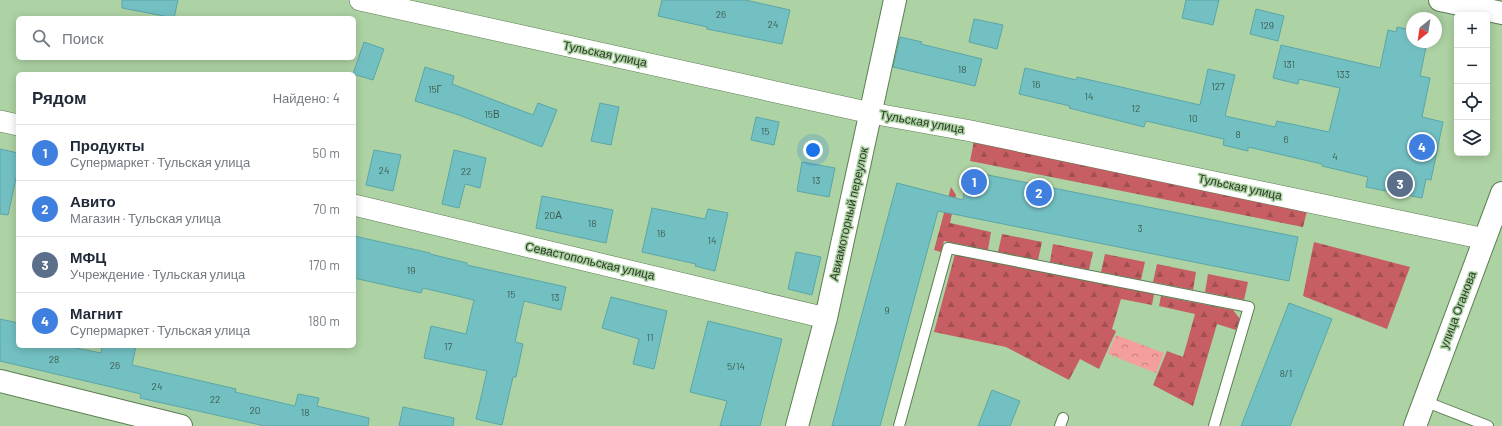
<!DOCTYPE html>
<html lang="ru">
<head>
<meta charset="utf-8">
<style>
	body { margin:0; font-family:Barlow,sans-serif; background:#f6f6f7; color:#1f2937 }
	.controls { position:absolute; right:12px; top:12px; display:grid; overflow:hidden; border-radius:6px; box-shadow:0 2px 10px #0003 }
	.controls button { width:36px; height:36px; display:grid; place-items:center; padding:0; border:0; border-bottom:1px solid #e0e1e3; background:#fff; color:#1f2937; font:20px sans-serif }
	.compass { position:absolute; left:1406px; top:12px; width:36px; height:36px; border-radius:50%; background:#fff; box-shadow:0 2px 10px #0003; rotate:210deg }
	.you { position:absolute; left:813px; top:150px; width:14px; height:14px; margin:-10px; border:3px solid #fff; border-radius:50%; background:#1a73e8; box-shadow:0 0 0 6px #1a73e833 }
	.badge { display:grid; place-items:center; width:26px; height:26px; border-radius:50%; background:#111827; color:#fff; font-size:13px; font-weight:700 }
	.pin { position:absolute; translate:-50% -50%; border:2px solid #fff; box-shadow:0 1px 4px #0006 }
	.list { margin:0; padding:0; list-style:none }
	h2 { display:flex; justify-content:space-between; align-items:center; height:52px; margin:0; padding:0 16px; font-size:17px }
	h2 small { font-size:13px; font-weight:400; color:#747a83 }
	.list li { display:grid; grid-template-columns:26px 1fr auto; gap:12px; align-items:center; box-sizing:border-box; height:56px; padding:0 16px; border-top:1px solid #e0e1e3 }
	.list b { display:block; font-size:15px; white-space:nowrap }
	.list p { margin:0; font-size:13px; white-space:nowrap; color:#747a83 }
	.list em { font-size:13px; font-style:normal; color:#747a83 }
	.icon { flex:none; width:22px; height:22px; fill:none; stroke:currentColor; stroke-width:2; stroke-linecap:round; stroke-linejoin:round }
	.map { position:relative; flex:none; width:1502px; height:426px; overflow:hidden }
	.search { position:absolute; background:#fff; box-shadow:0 2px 10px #0003; left:16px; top:16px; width:340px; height:44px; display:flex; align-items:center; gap:10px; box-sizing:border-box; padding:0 14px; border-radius:6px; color:#747a83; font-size:15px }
	.panel { position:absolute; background:#fff; box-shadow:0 2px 10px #0003; left:16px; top:72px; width:340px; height:276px; border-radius:6px }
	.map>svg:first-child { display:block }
</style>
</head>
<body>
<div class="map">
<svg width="1502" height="426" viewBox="0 0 1502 426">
	<defs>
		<pattern id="forest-firs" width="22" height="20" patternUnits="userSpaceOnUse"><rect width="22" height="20" fill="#c65e63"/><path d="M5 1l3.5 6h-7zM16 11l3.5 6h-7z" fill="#a14f52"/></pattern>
		<pattern id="park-crowns" width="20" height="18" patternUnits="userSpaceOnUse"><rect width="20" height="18" fill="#f49e9e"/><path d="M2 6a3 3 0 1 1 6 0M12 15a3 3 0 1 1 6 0" fill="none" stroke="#c68281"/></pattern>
	</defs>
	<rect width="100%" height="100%" fill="#add2a3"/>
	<path fill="url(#forest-firs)" d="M974,141L1308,207L1303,227L970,161Z
		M951,187L956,195L950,223L991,232L988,250L944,241L941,252L934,250Z
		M1002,234L1042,242L1038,260L998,252Z
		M1314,242L1410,267L1387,329L1303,296Z
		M1053,244L1093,252L1089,270L1050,262Z
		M955,254L1154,294L1152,305L1121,299L1112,329L1116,331L1099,369L1080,359L1069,380L1006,347L934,332Z
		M1105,254L1145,262L1141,280L1101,272Z
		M1157,264L1196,272L1193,290L1153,282Z
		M1208,274L1248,282L1244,300L1205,292Z
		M1161,296L1233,310L1240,319L1236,330L1217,324L1193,406L1153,385L1167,351L1183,357L1195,314L1159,306Z"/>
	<path fill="url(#park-crowns)" d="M1116,335L1164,353L1156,373L1108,354Z"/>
	<path fill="#73c0c3" stroke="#5aa6a9" d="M122,0H178L174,18L122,8Z
		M662,0H745L790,10L782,44L707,29V27L658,16Z
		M1186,0H1219L1213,25L1182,18Z
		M1256,9L1284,16L1278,41L1250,34Z
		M974,19L1003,25L997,49L969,42Z
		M1397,27L1412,30V42H1427L1420,76L1430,78L1422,117L1443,122L1431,180L1426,179L1422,198L1366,187L1368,177L1322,166V164L1248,147V151L1223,145L1224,139L1146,121L1144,127L1069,108L1070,106L1019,94L1025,68L1076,80L1077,77L1200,105L1208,69L1235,75L1225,116L1275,127L1277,121L1329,132L1340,88L1299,79L1298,84L1273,78L1281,45L1380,68L1388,30L1396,32Z
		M900,37L922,42L921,44L982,59L975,86L893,67Z
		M364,42L384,49L373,80L353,74Z
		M425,67L454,76L452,84L533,115L538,103L557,110L542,147L459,115L415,101Z
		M600,103L619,107L611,145L591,141Z
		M756,117L779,122L774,145L751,140Z
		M0,149L18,153V169L8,215L0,214Z
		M374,150L401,155L393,191L366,185Z
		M454,150L486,158L480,188L465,184L459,208L442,204Z
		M802,162L835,168L829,197L797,191Z
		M968,171L1298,237L1289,281L938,211L880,426H832L897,183L963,200Z
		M542,196L613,210L606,243L536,228Z
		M652,208L705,219L708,209L728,213L715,271L695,266L696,264L642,252Z
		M354,236L430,253V254L467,263V265L566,287L561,310L524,301L515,342L523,344L516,377H513L502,425L476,419L487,371L424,358L431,326L466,334L474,300L423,288L421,293L354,278Z
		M796,252L821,257L812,295L788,289Z
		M611,297L667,311L654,369L633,364L639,339L602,328Z
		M1289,303L1332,319L1290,426H1241Z
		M0,319L18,323V346H66L101,353L102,346H136L132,365L236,389L235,392L295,406L298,394L319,398L317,406L369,418L368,426H265L140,398L141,394L0,361Z
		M708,321L782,339L760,426H720L727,401L690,392Z
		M992,390L1020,401L1010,426H978Z
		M403,407L454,418L453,426H399Z"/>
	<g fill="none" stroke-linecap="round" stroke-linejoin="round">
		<defs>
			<path id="service" d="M1424,401L1488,426
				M899,426L948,248L1249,307L1214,426
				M1060,426L1063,418"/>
			<path id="minor" d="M360,0L871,113L971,131L1485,239
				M0,121L18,125
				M354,205L826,318"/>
			<path id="tertiary" d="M1440,0L1502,13
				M0,381L181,426
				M797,426L826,318L895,0"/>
			<path id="secondary" d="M1415,426L1502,193"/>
		</defs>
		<use href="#service" stroke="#5c7e53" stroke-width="12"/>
		<use href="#minor" stroke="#5c7e53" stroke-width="22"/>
		<use href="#tertiary" stroke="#5c7e53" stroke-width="24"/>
		<use href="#secondary" stroke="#5c7e53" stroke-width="24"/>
		<use href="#service" stroke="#fff" stroke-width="10"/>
		<use href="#minor" stroke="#fff" stroke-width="21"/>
		<use href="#tertiary" stroke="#fff" stroke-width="22"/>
		<use href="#secondary" stroke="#fff" stroke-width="22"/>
	</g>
	<g text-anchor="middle" stroke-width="3" stroke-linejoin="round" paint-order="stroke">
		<g font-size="10" fill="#3d5c4e">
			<text x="721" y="18">26</text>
			<text x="773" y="28">24</text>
			<text x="1267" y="29">129</text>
			<text x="1289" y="68">131</text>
			<text x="962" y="73">18</text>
			<text x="1343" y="78">133</text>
			<text x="1036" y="88">16</text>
			<text x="1218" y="90">127</text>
			<text x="435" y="93">15Г</text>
			<text x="1089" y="100">14</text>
			<text x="1136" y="112">12</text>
			<text x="492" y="118">15В</text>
			<text x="1193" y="122">10</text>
			<text x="765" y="135">15</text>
			<text x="1238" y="138">8</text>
			<text x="1286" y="143">6</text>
			<text x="1335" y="160">4</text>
			<text x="384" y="174">24</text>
			<text x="466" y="175">22</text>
			<text x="816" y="184">13</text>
			<text x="553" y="219">20А</text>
			<text x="592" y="227">18</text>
			<text x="1140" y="232">3</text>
			<text x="661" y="237">16</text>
			<text x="712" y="244">14</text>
			<text x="411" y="274">19</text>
			<text x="511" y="298">15</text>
			<text x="555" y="301">13</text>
			<text x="887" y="314">9</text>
			<text x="650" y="341">11</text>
			<text x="448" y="350">17</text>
			<text x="54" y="363">28</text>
			<text x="115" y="369">26</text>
			<text x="736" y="370">5/14</text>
			<text x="1286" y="377">8/1</text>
			<text x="157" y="390">24</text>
			<text x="215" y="403">22</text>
			<text x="255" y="414">20</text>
			<text x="305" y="416">18</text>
		</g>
		<g font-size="12" fill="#2b3a27" stroke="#add2a3">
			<text transform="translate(605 54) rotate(12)" y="4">Тульская улица</text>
			<text transform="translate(922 122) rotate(10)" y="4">Тульская улица</text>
			<text transform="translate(1240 187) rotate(12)" y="4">Тульская улица</text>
			<text transform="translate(849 214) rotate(-77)" y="4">Авиамоторный переулок</text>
			<text transform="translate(590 261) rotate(13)" y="4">Севастопольская улица</text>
			<text transform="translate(1458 310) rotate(-69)" y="4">улица Оганова</text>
		</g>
	</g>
</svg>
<div class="controls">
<button>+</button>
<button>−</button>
<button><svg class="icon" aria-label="locate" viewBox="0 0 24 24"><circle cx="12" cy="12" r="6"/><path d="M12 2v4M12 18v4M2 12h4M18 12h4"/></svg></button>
<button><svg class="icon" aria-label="layers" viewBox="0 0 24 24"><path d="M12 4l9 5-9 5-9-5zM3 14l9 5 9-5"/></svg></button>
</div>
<svg class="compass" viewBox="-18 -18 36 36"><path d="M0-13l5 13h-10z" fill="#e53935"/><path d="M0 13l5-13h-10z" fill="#747a83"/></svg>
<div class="you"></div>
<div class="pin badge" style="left:974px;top:182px;background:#3f7fe0">1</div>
<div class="pin badge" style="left:1039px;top:193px;background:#3f7fe0">2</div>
<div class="pin badge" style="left:1400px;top:184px;background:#5c6f8a">3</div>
<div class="pin badge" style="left:1422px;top:147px;background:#3f7fe0">4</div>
<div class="search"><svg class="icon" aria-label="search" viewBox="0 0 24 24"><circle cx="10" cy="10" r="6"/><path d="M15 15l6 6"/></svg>Поиск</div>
<section class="panel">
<h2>Рядом<small>Найдено: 4</small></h2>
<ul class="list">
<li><span class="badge" style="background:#3f7fe0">1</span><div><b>Продукты</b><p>Супермаркет · Тульская улица</p></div><em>50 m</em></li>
<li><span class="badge" style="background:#3f7fe0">2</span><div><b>Авито</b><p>Магазин · Тульская улица</p></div><em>70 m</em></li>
<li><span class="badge" style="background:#5c6f8a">3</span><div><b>МФЦ</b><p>Учреждение · Тульская улица</p></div><em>170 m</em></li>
<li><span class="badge" style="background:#3f7fe0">4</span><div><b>Магнит</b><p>Супермаркет · Тульская улица</p></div><em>180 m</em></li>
</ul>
</section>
</div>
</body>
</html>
